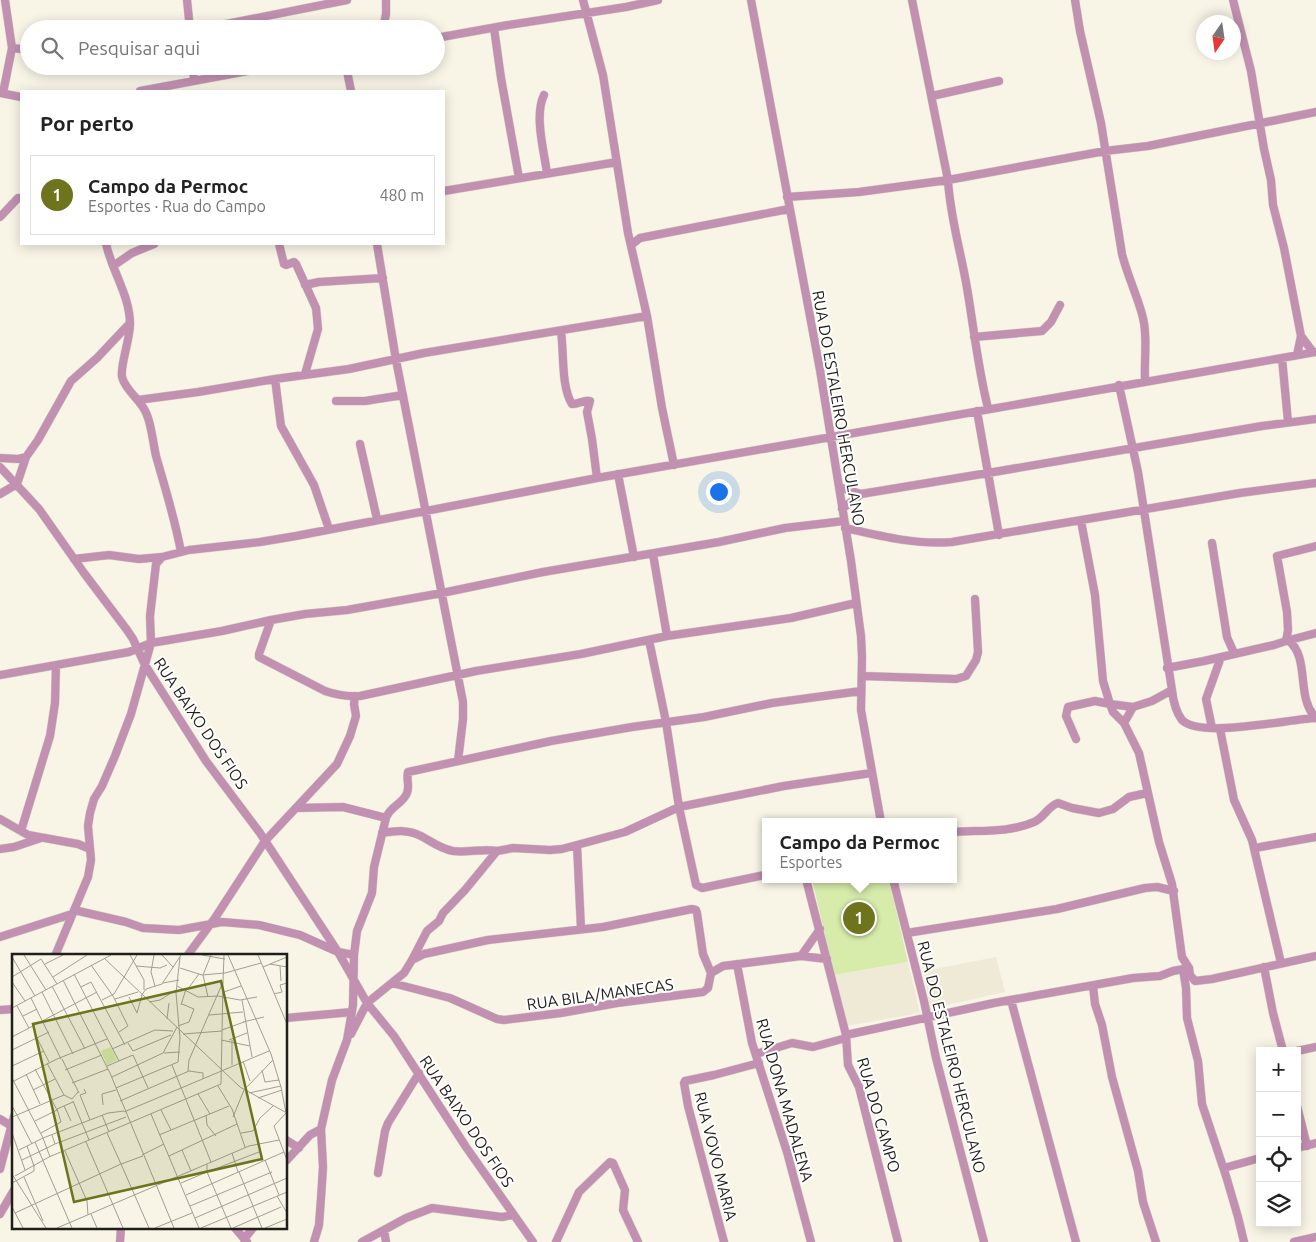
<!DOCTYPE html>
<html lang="pt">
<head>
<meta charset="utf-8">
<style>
	body { margin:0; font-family:Ubuntu,sans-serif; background:#f2f2f2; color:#222 }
	.controls { position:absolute; right:15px; bottom:15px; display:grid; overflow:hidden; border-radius:0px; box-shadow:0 2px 12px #0003 }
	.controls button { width:45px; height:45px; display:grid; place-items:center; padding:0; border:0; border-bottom:1px solid #e0e0e0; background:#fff; color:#222; font:25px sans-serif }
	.compass { position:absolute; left:1196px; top:15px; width:45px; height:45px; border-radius:50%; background:#fff; box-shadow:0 2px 12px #0003; rotate:193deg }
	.you { position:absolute; left:718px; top:491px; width:18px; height:18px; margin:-12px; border:4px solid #fff; border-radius:50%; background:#1a73e8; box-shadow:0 0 0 8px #1a73e833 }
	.badge { display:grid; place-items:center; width:32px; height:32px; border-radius:50%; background:#6d741c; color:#fff; font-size:16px; font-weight:700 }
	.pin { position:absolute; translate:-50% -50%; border:2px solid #fff; box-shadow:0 1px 5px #0006 }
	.popup { position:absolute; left:762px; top:818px; width:195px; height:65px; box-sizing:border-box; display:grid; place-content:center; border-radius:0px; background:#fff; filter:drop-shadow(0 1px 4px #0005); font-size:16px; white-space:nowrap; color:#767676 }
	.popup b { font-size:19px; color:#222 }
	.popup::after { content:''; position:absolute; left:50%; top:100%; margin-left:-10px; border:10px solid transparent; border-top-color:#fff }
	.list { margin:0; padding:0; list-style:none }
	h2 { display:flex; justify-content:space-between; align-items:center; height:65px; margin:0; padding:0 20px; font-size:21px }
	h2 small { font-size:16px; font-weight:400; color:#767676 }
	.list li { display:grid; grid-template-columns:32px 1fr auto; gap:15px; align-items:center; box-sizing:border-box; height:80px; margin:0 10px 10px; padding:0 10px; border:1px solid #e0e0e0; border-radius:0px }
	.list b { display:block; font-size:19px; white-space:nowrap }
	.list p { margin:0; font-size:16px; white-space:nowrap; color:#767676 }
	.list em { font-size:16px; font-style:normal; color:#767676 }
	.icon { flex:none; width:28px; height:28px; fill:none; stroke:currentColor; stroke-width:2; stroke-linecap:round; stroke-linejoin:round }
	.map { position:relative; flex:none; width:1316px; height:1242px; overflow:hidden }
	.search { position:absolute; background:#fff; box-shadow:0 2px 12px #0003; left:20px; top:20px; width:425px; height:55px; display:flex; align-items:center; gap:12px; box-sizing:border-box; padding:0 18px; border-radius:28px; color:#767676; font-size:19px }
	.panel { position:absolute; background:#fff; box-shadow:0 2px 12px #0003; left:20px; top:90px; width:425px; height:155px; border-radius:0px }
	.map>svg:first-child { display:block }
</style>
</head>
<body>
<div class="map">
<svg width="1316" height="1242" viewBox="0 0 1316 1242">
	<rect width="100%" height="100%" fill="#f8f5e7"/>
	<path fill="#efead5" d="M996,957L1005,992L930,1009L924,971Z
		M908,962L920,1013L847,1026L834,975Z"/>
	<path fill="#d7ecab" d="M812,879H889L908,962L834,975Z"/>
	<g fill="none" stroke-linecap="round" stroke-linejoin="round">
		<defs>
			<path id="minor" d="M187,0L190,29
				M583,0L603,75L628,233L647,316L662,408L674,465
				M751,0L820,370L851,561L861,636L862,657L861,710L881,822
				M912,0L948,180L1105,151L1148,146L1316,112
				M1075,0L1080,31L1101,123L1122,254C1127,274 1136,293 1142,314C1148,335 1144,359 1145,381
				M1233,0L1251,71L1264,149L1271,180L1273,205L1284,248L1301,336L1297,355
				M494,28L501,78L519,178
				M201,29L347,0
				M383,29L386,14V0
				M436,38L508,25L626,7L658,0
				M12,48L29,50
				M193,66L194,81
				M346,66L351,91
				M140,91L275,66
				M0,93L21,97
				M3,93L12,48L5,0
				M544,95C534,115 544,151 547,173
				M932,96L999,81
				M444,191L617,162
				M787,197L859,192L948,180C950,217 961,252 967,288C974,329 978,369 988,408
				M0,217L18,198H21
				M106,244C112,271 130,296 130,324C130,340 120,365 122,377C126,392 142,400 147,415C152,428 153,443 156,456C165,488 175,519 181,552
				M279,244L284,264L286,265L294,262L296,264L316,308L317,318L318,329L305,374
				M377,244L396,360L463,702V719L458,761
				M631,245L640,238L789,209
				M113,266L132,253L154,244
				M305,285L319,282L383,278
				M561,331C564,352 561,387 572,404C578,405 584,399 590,401L587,412L592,439L597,478
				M1301,336L1313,352
				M974,337L1042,331L1051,322L1060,305
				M1282,358L1288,422
				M275,379L281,426L314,485L329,529
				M1119,385L1138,472L1172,690
				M138,400L198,392L275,379L349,369L424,353L647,316
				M336,401H365L403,395
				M977,411L999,535
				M360,444L377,519
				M0,458L18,459L26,457
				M0,467L39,509L84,573L127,630L133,639L145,665L206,761L260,833L338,952L367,1003L394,1036L466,1147L533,1242
				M618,474L634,557
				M839,487L861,494L988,473L1262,426L1316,419
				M0,494L17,484L26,457L38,440L71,381L97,358L130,323
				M842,509L861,494
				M1081,521L1095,595L1103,681L1110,704
				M845,528C880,536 916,545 952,542L1240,493L1316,483
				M1212,543L1227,637L1234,653
				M653,554L667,636
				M74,559L109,555L139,559L162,557
				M271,620L259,654V657L325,691C337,695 348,697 360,696L476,671L581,654L667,636L791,618L856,603
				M649,640L666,722L679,807L696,885L702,888L765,875
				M1288,640C1311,658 1295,697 1316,718
				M1286,641L1316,633
				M1167,668L1204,661L1274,645L1286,641L1288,630L1287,612L1277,556L1316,546
				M0,675L129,652L151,643L222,631L271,620L305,614L347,610L442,593L543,572L719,542L785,528L844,521
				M862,676L956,679L966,676L976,660L978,652L975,599
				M1133,707L1110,704L1113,712L1124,723L1139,753L1159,842L1172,884L1182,957L1189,968
				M1124,723L1133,707L1152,701L1172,690C1173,700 1176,712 1182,720C1200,739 1289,719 1316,718
				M1212,728L1206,699L1221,657
				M1220,729L1234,800L1252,840L1281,963
				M1076,739L1066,716L1068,707L1095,701L1110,704
				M296,808L343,807L386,818
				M0,819L28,835L78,844L90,849
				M21,831L50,736L55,703L56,665
				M953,832C980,830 1009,833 1034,822C1044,818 1048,806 1058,803L1072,808L1099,813L1113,809L1129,797L1147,793
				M382,833C396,831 408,829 421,836C432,842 441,849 453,851C468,853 483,848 497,851
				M577,845L581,929
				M1255,848L1316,837
				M0,849L14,847L41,838
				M806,879L846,1035L848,1065L859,1087L898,1242
				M893,879L924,1001L936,1058L984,1242
				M74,910L126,922L143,928L179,930L222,922L259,925L300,935L338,952L354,955
				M907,933L1057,909L1145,888L1157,887L1174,891
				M0,937L72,914
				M55,956L88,877L91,860L88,826L90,813L94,799L102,786L115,756L131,714L151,643L150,616L156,564L162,557L189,550L260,542L296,536L597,478L1316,352
				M187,956L215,918L265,841L337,764L350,736L356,716L354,704L355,696
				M801,956L820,929
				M412,960L424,954L488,940L603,927L692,909L696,910L697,913L703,954L711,973
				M737,964L752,1043L787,1152L811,1242
				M1264,967L1273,1013L1283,1051
				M1183,969L1186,988L1187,1018L1198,1061L1202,1104L1226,1176L1238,1217L1244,1242
				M392,983L450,998L497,1019L504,1020L561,1013L617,1003L703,992L708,988L711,973L723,966L801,956L827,959
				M1093,986L1095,1004L1102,1025L1112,1077L1138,1171L1143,1202L1156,1242
				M1011,1000L1076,1242
				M0,1010L14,1009
				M286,1018L352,1012
				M351,1034L367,1003L404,973L412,960L427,931L439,921L443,913L465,890L497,851L513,848L550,850L562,849L625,832L679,807L784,786L871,773
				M846,1035L994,1003L1133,978L1160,976L1173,971L1189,968L1190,975L1195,981L1212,979L1316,956
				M1297,1051L1316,1047
				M756,1054L792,1043L813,1047L846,1038
				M1297,1106L1307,1146
				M0,1119L13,1127
				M286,1140L299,1148
				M1297,1148L1316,1143
				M286,1161L310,1135L321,1129
				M1224,1168L1260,1158
				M0,1169L14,1116
				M378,1173L385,1131L388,1123L419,1073
				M0,1214L14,1190
				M235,1228L247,1242
				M384,1230L386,1242
				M244,1239L253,1228
				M120,1242L121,1228
				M314,1242L319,1225L321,1198L323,1167L321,1129L332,1080L347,1040L353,1005L354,955L357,931L372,893L374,867L386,818C390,806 403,804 407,793C410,786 406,779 408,772L551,741L632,727L704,717L772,703L861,691
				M362,1242L406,1218L432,1208L502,1217L513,1215
				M556,1242L579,1192L610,1162L613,1163L625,1190L623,1210L638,1242
				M724,1242L688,1106L684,1083L685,1081L714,1075L759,1063
				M1294,1242L1316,1237"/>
		</defs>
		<use href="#minor" stroke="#d5d3c6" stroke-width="9"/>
		<use href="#minor" stroke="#c290b1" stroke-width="8"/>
	</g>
	<g text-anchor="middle" stroke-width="4" stroke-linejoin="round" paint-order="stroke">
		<g font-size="16" fill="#1f1e19" stroke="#fff">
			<text transform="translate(839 408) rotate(80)" y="6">RUA DO ESTALEIRO HERCULANO</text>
			<text transform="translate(201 723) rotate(56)" y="6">RUA BAIXO DOS FIOS</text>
			<text transform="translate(600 994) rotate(-8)" y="6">RUA BILA/MANECAS</text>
			<text transform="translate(952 1057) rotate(76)" y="6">RUA DO ESTALEIRO HERCULANO</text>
			<text transform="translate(785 1100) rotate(74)" y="6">RUA DONA MADALENA</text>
			<text transform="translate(879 1115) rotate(74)" y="6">RUA DO CAMPO</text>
			<text transform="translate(467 1121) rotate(56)" y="6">RUA BAIXO DOS FIOS</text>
			<text transform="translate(716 1156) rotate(76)" y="6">RUA VOVO MARIA</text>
		</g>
	</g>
	<g transform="translate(12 954)">
		<rect width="275" height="275" fill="#f8f5e7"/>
		<path d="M99,93L105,106L95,111L89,97Z" fill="#d7ecab"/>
		<path fill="none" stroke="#a19f95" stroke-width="1" d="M12,1L34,36M118,1L132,26V36M142,1L139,18L143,32M150,1L161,13M190,1L213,5M216,1L259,100L269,133L274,159L262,172L275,206M246,1L275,70M0,3L23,42M92,4L228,133L273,158M33,10L51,1M258,10L275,13M79,11L101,42L116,72L107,78M124,12L148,14L155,11M268,12L269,27M251,13L275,3M168,14L190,21L213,19M213,19L249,9M62,20L107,107M191,21L196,43M191,21L199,1M0,23L29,5L45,30M41,23L75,1M51,26L98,119L162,274M0,28L13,47M151,29L167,26M40,32L73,95M165,32L186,43L206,42L228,46L245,43M69,33L79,28L113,91M175,36L187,20M30,38L61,100M212,38L229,32M262,40L270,38L268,31L275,29M129,42L134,35L150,30L169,1M117,43L125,59M19,44L49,105M103,45L126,38M90,46L102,40L125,1M230,46L240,103M137,48L148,46L164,36M169,51L174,35M5,52L17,74M0,54L99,1M125,59L130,41M197,61L231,58M11,62L25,55M155,65L157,49M231,68L252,63M166,72L177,68L182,55L170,50M210,76L232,68M171,80L210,77M0,83L85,38M25,84L37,108M209,86L238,92M217,86L235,79M220,86V111M116,89L121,97L159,81M100,95L143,76L161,77M0,96L37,78M152,99L168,98M50,105L67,139M231,107L238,127M35,109L52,141M160,111L199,208M0,112L32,97M95,112L121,101L136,134M23,115L45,156M53,116L90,101M250,116L253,128L267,126M176,117L177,106L211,28L212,1M14,120L28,150M100,123L151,99L165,73M0,124L31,184L7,196M0,128L45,105L95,85M60,129L96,115M206,132L220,155L233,193M104,134L166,108L168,84L164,39L168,3M72,135L74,139L68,141L78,166M21,136L43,125M237,139L269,132M186,140L198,160M246,144L270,136M61,147L77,186M108,147L177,117L191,119V125M91,151L90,140L104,136M0,152L5,161L0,163M52,152L59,167M149,156L159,176M112,158L257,97M139,160L187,274M90,161L97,178M194,161L195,171L204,182M221,163L232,136L261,106M23,167L45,156M0,179L13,216M29,179L49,168L45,155L61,148M95,179L109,210L131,202M229,179L241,177L248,164L261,152M40,181L43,190L114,163M147,181L217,152M23,188L60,274M74,188L111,274M20,190L5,161L52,141L60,145L66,138M247,191L250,207M15,192L22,212M170,196L179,217M53,197L75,247L76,261M220,199L226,218M130,201L152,190M157,202L225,170M38,203L31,184L96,159L112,157M10,206L43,190M253,206L267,241M227,218L250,274M0,220L34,274M3,222L37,203L209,130L211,28M12,223L31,267M0,229L22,217V211M169,229L195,218V210M174,241L272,198M265,242L275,259M178,252L260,218M0,253L11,274M3,259L109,210L137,274M79,260L85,274M183,264L275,224M45,274L237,192L267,186M143,274L180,259M189,274L275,238M219,274L195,218L247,198M221,274L269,253M253,274L275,265"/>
		<path fill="#6d741c" fill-opacity="0.15" stroke="#6d741c" stroke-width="2.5" d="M209,27L250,205L62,248L21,70Z"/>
		<rect width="275" height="275" fill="none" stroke="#1f1e19" stroke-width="2.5"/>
	</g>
</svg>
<div class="controls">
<button>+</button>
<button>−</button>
<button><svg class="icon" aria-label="locate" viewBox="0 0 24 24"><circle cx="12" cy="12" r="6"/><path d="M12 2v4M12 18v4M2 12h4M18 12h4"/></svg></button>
<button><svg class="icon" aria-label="layers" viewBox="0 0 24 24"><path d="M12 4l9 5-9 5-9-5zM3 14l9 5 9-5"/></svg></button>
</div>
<svg class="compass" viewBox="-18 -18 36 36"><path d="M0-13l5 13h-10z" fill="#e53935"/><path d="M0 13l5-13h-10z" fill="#767676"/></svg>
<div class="you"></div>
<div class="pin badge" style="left:859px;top:918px">1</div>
<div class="popup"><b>Campo da Permoc</b>Esportes</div>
<div class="search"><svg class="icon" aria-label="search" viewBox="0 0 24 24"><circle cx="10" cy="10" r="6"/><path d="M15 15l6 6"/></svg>Pesquisar aqui</div>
<section class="panel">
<h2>Por perto<small></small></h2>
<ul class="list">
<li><span class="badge">1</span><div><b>Campo da Permoc</b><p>Esportes · Rua do Campo</p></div><em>480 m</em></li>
</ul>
</section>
</div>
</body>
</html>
